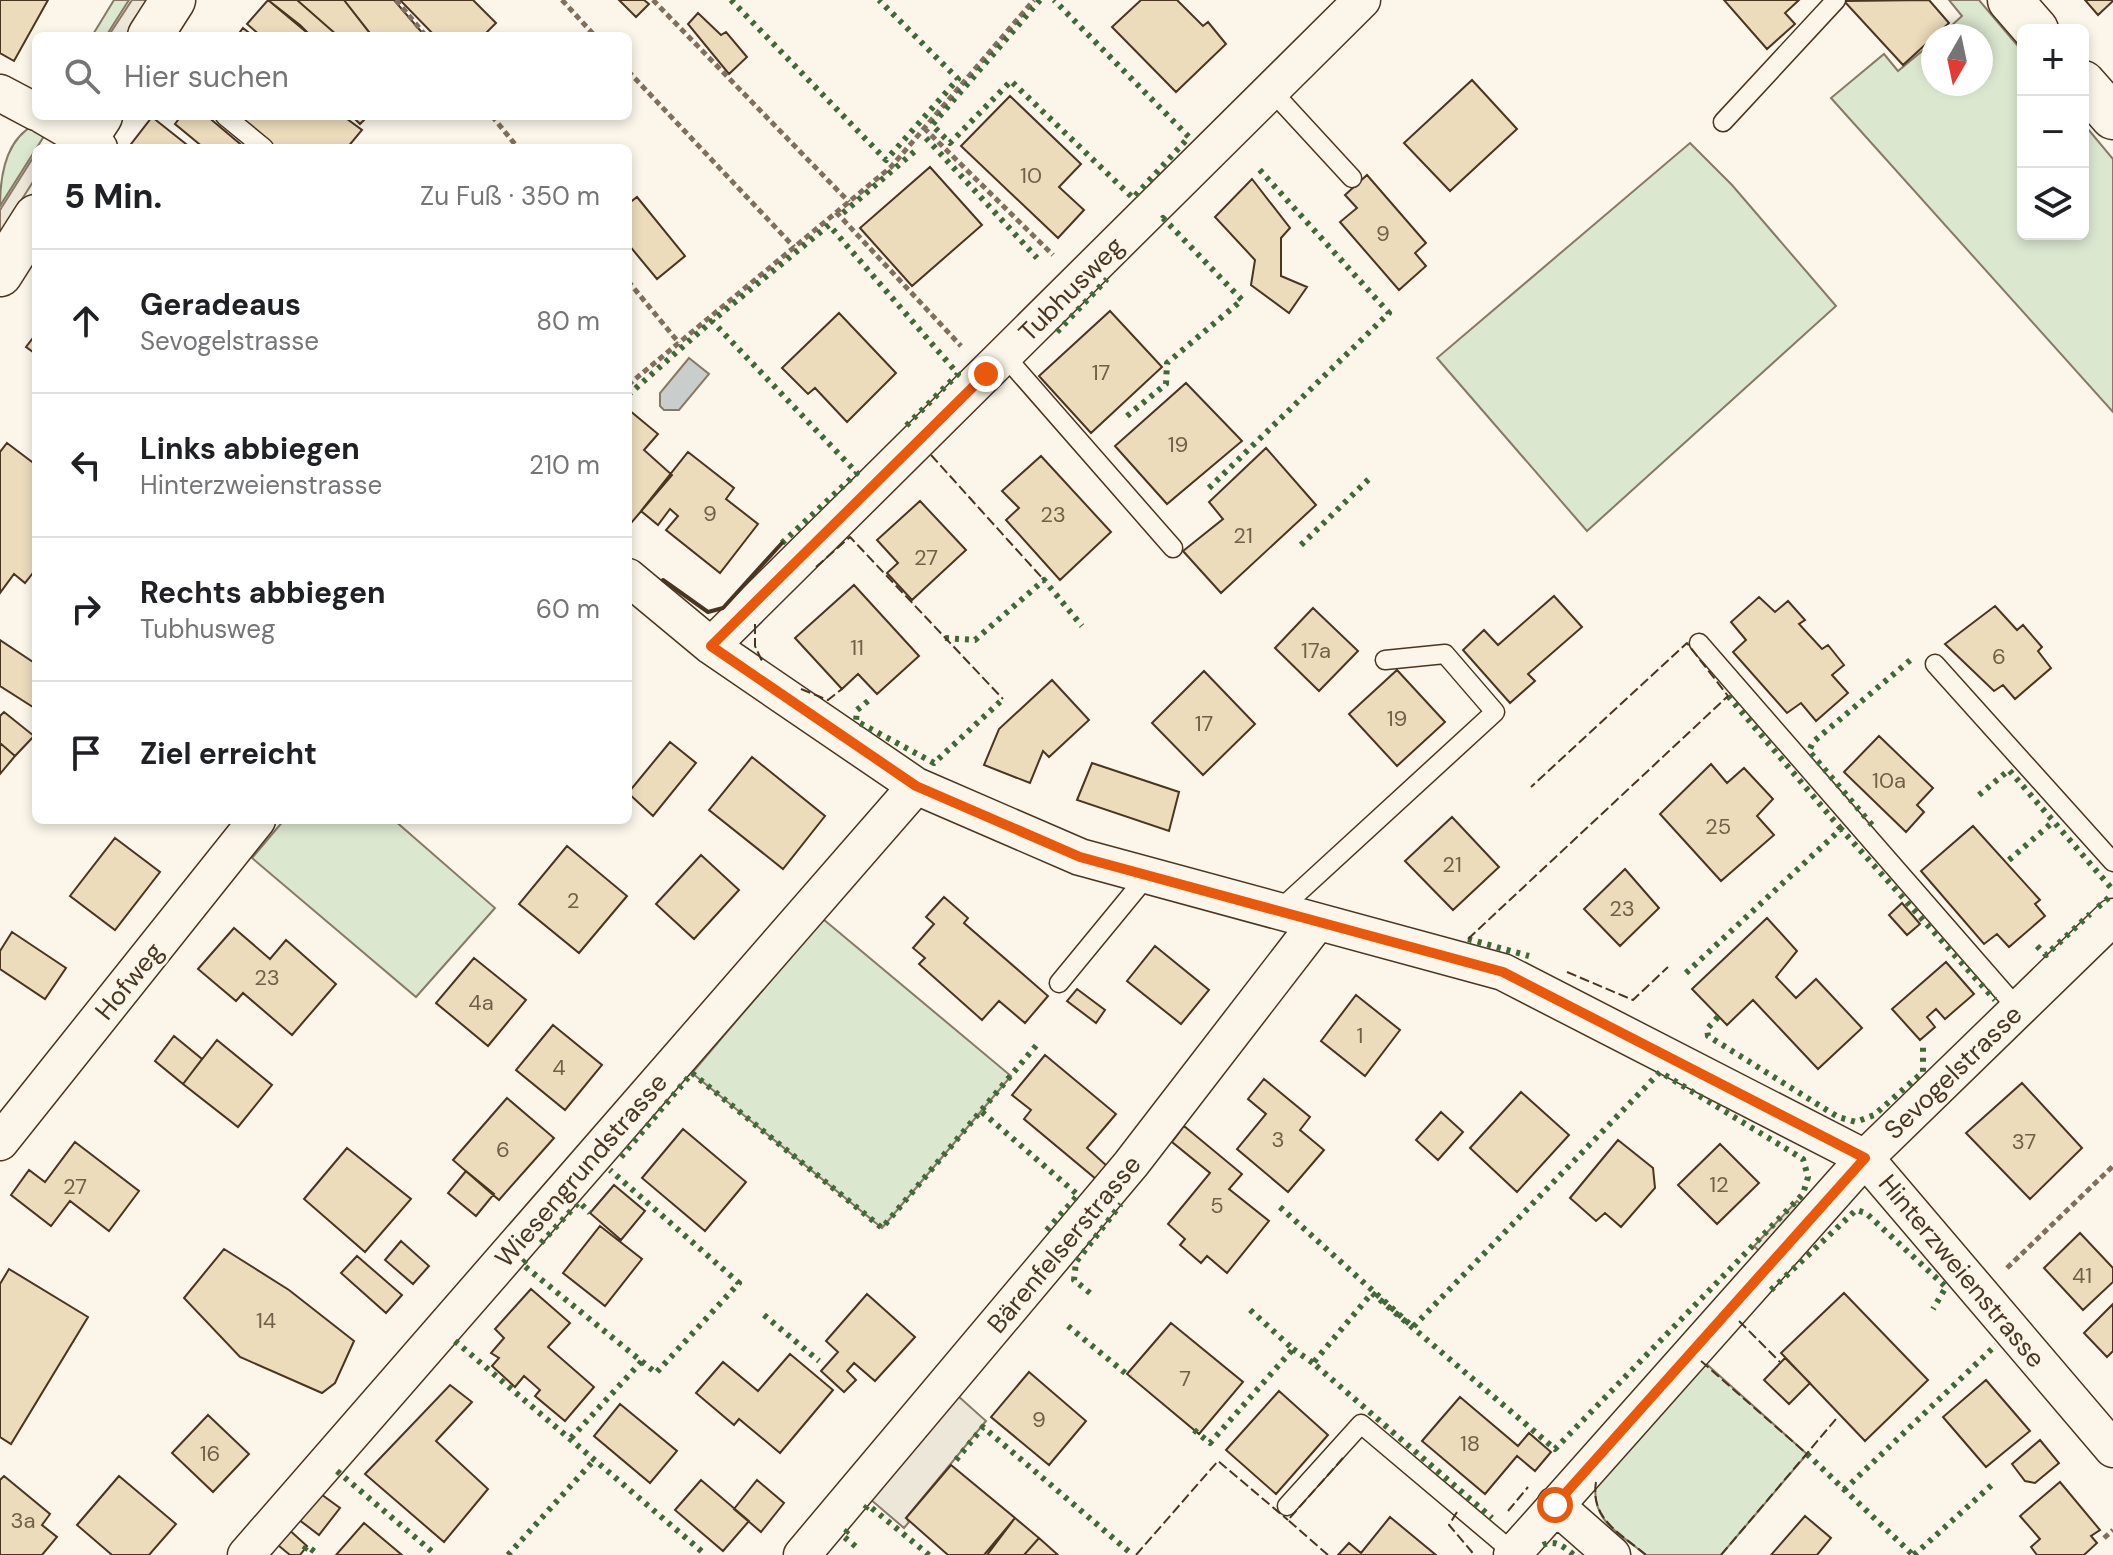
<!DOCTYPE html>
<html lang="de">
<head>
<meta charset="utf-8">
<style>
	body { margin:0; font-family:"DM Sans",sans-serif; background:#f2f2f2; color:#202124 }
	.controls { position:absolute; right:24px; top:24px; display:grid; overflow:hidden; border-radius:12px; box-shadow:0 4px 12px #0003 }
	.controls button { width:72px; height:72px; display:grid; place-items:center; padding:0; border:0; border-bottom:2px solid #e0e0e0; background:#fff; color:#202124; font:40px sans-serif }
	.compass { position:absolute; left:1921px; top:24px; width:72px; height:72px; border-radius:50%; background:#fff; box-shadow:0 4px 12px #0003; rotate:189deg }
	.stop { position:absolute; width:24px; height:24px; margin:-18px; border:6px solid #ea580c; border-radius:50%; background:#fff }
	.stop.end { background:#ea580c; border-color:#fff; box-shadow:0 2px 8px #0008 }
	.list { margin:0; padding:0; list-style:none }
	h2 { display:flex; justify-content:space-between; align-items:center; height:104px; margin:0; padding:0 32px; font-size:34px }
	h2 small { font-size:26px; font-weight:400; color:#757577 }
	.list li { display:grid; grid-template-columns:52px 1fr auto; gap:24px; align-items:center; box-sizing:border-box; height:144px; padding:0 32px; border-top:2px solid #e0e0e0 }
	.list b { display:block; font-size:30px; white-space:nowrap }
	.list p { margin:0; font-size:26px; white-space:nowrap; color:#757577 }
	.list em { font-size:26px; font-style:normal; color:#757577 }
	.icon { flex:none; width:44px; height:44px; fill:none; stroke:currentColor; stroke-width:2; stroke-linecap:round; stroke-linejoin:round }
	.map { position:relative; flex:none; width:2113px; height:1555px; overflow:hidden }
	.search { position:absolute; background:#fff; box-shadow:0 4px 12px #0003; left:32px; top:32px; width:600px; height:88px; display:flex; align-items:center; gap:20px; box-sizing:border-box; padding:0 28px; border-radius:12px; color:#757577; font-size:30px }
	.panel { position:absolute; background:#fff; box-shadow:0 4px 12px #0003; left:32px; top:144px; width:600px; height:680px; border-radius:12px }
	.map>svg:first-child { display:block }
</style>
</head>
<body>
<div class="map">
<svg width="2113" height="1555" viewBox="0 0 2113 1555">
	<rect width="100%" height="100%" fill="#fbf6e9"/>
	<path fill="#dce7d0" stroke="#887966" stroke-width="2" d="M114,0H129L106,36H92Z
		M1949,0H1979L2023,52V234H2083V123L2113,159V412L1831,98L1884,54L1898,71L1933,42V84H1981V36H1940L1962,16Z
		M34,125L46,133L0,206C0,177 5,140 34,125Z
		M1690,143L1732,185L1836,306L1587,531L1437,358Z
		M284,820H394L495,908L416,997L252,858Z
		M823,919L1011,1076L882,1228L692,1073Z
		M1702,1360L1807,1454L1721,1555H1646C1618,1532 1590,1521 1596,1481Z"/>
	<path fill="#ede7d9" stroke="#887966" stroke-width="2" d="M132,0H150L127,36H117L111,32Z
		M36,153V177L0,234V210Z
		M1797,1201L1804,1207L1760,1252L1754,1246Z
		M958,1396L986,1421L906,1518L909,1522L904,1528L870,1499Z"/>
	<path fill="#c9cecd" stroke="#887966" stroke-width="2" d="M689,358L709,374L679,410H664L660,406V393Z"/>
	<path fill="#ecdcbc" stroke="#4a3520" stroke-width="2" d="M0,0H48L14,61L0,53Z
		M268,0L300,25L311,36H261L247,24Z
		M268,0H297L338,36H311Z
		M297,0H344L369,32L365,36H338Z
		M344,0H394L425,36H372Z
		M400,0H473L496,23L483,36H435Z
		M619,0H644L649,4L636,17Z
		M1141,0H1177L1203,26L1208,22L1226,44L1176,92L1112,27Z
		M1724,0H1799L1785,13L1795,24L1767,49Z
		M1929,0L1949,23L1903,65L1844,1Z
		M2085,0H2113V1L2098,15Z
		M698,13L721,35L726,32L747,57L729,74L688,24Z
		M243,28L253,36H237Z
		M1472,80L1517,129L1450,191L1404,143Z
		M1010,96L1081,164L1059,187L1084,210L1058,238L961,146Z
		M181,116H207L245,148H204L175,124Z
		M237,116H343L362,130L347,148H273Z
		M352,116H368L360,124Z
		M152,117L191,148H128Z
		M930,167L982,225L912,286L860,228Z
		M1367,175L1426,243L1415,253L1426,266L1399,290L1340,222L1357,208L1345,195Z
		M1252,179L1290,228L1281,238V276L1307,287L1289,313L1251,285L1255,260L1215,217Z
		M637,197L685,256L657,279L628,244V204Z
		M1110,311L1162,367L1091,433L1039,376Z
		M839,313L896,373L847,422L815,388L808,394L782,368Z
		M36,334V354L26,347Z
		M1186,383L1242,441L1167,504L1115,446Z
		M629,410L658,434L644,450L672,475L632,522L628,519Z
		M7,443L36,465V569L25,583L14,574L0,593V452Z
		M1266,448L1316,505L1221,593L1183,551L1223,519L1209,502Z
		M688,452L734,488L726,499L758,524L720,573L666,530L678,516L670,509L658,525L641,511Z
		M1041,456L1111,532L1060,580L1006,520L1019,508L1002,491Z
		M920,501L966,550L912,600L887,573L898,563L877,540Z
		M854,585L919,656L877,694L858,674L842,689L795,638Z
		M1554,596L1582,627L1528,674L1535,681L1510,703L1463,650L1484,630L1498,645Z
		M1759,597L1775,612L1788,601L1805,620L1799,624L1822,649L1828,645L1844,665L1832,675L1848,693L1816,721L1801,703L1787,713L1733,652L1746,640L1731,622Z
		M1995,606L2017,630L2023,625L2042,647L2038,651L2051,668L2015,699L2003,685L1994,691L1945,644Z
		M1313,608L1358,651L1319,691L1275,648Z
		M0,640L36,664V709L0,686Z
		M1397,670L1445,722L1397,766L1349,714Z
		M1204,671L1255,724L1203,775L1152,723Z
		M1052,680L1089,720L1049,757L1043,751L1030,783L984,765L999,729Z
		M4,712L34,736L15,756L0,743V716Z
		M1879,736L1933,788L1917,805L1924,812L1906,832L1844,772Z
		M670,742L696,763L653,816L628,793Z
		M0,743L15,756L0,774Z
		M752,757L825,816L783,869L709,810Z
		M1092,763L1179,792L1169,831L1077,800Z
		M1711,764L1727,783L1744,768L1773,799L1757,816L1774,835L1721,881L1660,814Z
		M1452,817L1499,867L1453,910L1405,861Z
		M1973,826L2040,900L2035,904L2045,916L2009,947L1997,934L1984,944L1921,871Z
		M115,838L160,872L115,930L70,896Z
		M567,846L627,896L579,953L519,904Z
		M701,855L739,890L694,939L656,904Z
		M1625,869L1659,908L1620,946L1584,909Z
		M944,897L968,918L964,923L1048,996L1025,1023L999,1001L982,1020L919,964L925,958L913,948L934,924L926,917Z
		M1902,903L1920,924L1907,935L1889,915Z
		M1767,918L1797,951L1776,977L1796,998L1816,979L1862,1028L1818,1069L1753,1000L1727,1025L1692,989Z
		M234,928L270,959L286,940L336,984L292,1035L243,993L236,1001L198,969Z
		M12,932L66,968L45,999L0,969V951Z
		M1155,946L1209,990L1181,1024L1127,981Z
		M474,958L526,1000L488,1046L436,1003Z
		M1946,962L1974,994L1945,1019L1936,1009L1927,1017L1935,1027L1920,1040L1892,1009Z
		M1077,989L1105,1010L1096,1023L1067,1001Z
		M1356,995L1400,1030L1365,1076L1321,1041Z
		M553,1025L602,1065L565,1110L516,1070Z
		M174,1036L202,1059L183,1084L155,1061Z
		M217,1040L272,1085L238,1127L183,1084Z
		M1045,1055L1116,1114L1087,1148L1107,1166L1096,1179L1024,1119L1031,1110L1012,1095Z
		M1264,1079L1310,1117L1300,1130L1324,1150L1288,1192L1237,1149L1266,1114L1248,1099Z
		M2022,1083L2082,1148L2030,1199L1966,1133Z
		M1521,1092L1569,1135L1517,1192L1470,1148Z
		M507,1098L554,1138L499,1200L453,1160Z
		M1441,1112L1463,1132L1438,1160L1416,1140Z
		M1184,1126L1242,1174L1229,1189L1269,1221L1227,1273L1207,1256L1201,1263L1180,1245L1185,1239L1168,1224L1210,1173L1172,1142Z
		M683,1129L746,1182L705,1231L642,1178Z
		M1618,1140L1653,1168L1655,1188L1621,1227L1605,1213L1596,1221L1570,1198Z
		M75,1142L139,1191L109,1231L70,1201L51,1226L11,1195L29,1170L45,1182Z
		M1720,1144L1759,1183L1717,1224L1678,1185Z
		M347,1148L411,1199L365,1252L304,1199Z
		M466,1171L494,1194L476,1216L448,1193Z
		M614,1185L645,1211L621,1240L590,1213Z
		M600,1226L642,1259L605,1306L563,1273Z
		M2080,1233L2113,1268V1282L2083,1310L2044,1268Z
		M401,1241L429,1266L413,1284L385,1260Z
		M224,1249L289,1290L354,1341L335,1383L322,1393L240,1357L184,1298Z
		M357,1256L402,1295L386,1313L341,1273Z
		M9,1269L88,1317L11,1444L0,1437V1284Z
		M531,1289L570,1323L548,1347L594,1387L565,1421L535,1396L540,1390L524,1376L515,1387L492,1366L499,1358L491,1353L504,1338L495,1329Z
		M1844,1293L1928,1380L1865,1441L1781,1353Z
		M867,1294L915,1337L875,1381L854,1363L847,1371L856,1380L844,1392L821,1371L838,1352L826,1341Z
		M2113,1304V1351L2107,1357L2084,1333Z
		M1171,1323L1243,1382L1199,1434L1127,1374Z
		M790,1354L833,1390L780,1453L739,1419L734,1425L696,1393L723,1362L758,1391Z
		M1785,1358L1810,1383L1789,1404L1764,1380Z
		M1029,1372L1086,1421L1049,1465L991,1417Z
		M1986,1380L2030,1431L1986,1467L1943,1417Z
		M450,1385L472,1402L436,1441L488,1489L444,1542L365,1474Z
		M1279,1391L1328,1435L1276,1494L1226,1450Z
		M1460,1397L1518,1446L1529,1433L1551,1452L1535,1471L1517,1456L1485,1494L1422,1441Z
		M620,1404L677,1451L650,1483L594,1436Z
		M208,1415L249,1454L213,1492L172,1453Z
		M2040,1440L2059,1463L2035,1483L2025,1481L2012,1464Z
		M951,1465L1015,1518L984,1555H948L906,1518Z
		M4,1476L50,1514L42,1525L57,1537L42,1555H0V1480Z
		M119,1476L176,1524L149,1555H112L77,1525Z
		M701,1480L749,1521L723,1551L675,1510Z
		M757,1480L784,1503L761,1532L734,1509Z
		M2060,1482L2100,1530L2091,1536L2097,1543L2084,1555H2037L2031,1547L2040,1539L2020,1516Z
		M314,1489L340,1508L319,1535L294,1516Z
		M1805,1516L1831,1538L1817,1555H1771Z
		M1390,1517L1436,1555H1338L1349,1543L1361,1553Z
		M1015,1518L1039,1538L1024,1555H987Z
		M364,1523L402,1555H336Z
		M286,1527L307,1546L300,1555H290L273,1541Z
		M1039,1538L1058,1555H1024Z"/>
	<g fill="none" stroke-linecap="round" stroke-linejoin="round">
		<defs>
			<path id="service" d="M1271,90L1352,178
				M225,116L264,148
				M1723,122L1836,0
				M1004,355L1173,548
				M1699,643L2018,1009
				M1935,664L2113,862
				M1277,912L1495,712L1445,654L1385,660
				M1059,983L1147,876
				M1287,1506L1361,1424L1514,1553"/>
			<path id="minor" d="M0,93L36,112
				M44,116L99,148
				M628,577L711,646L916,786L1080,857L1503,972L1865,1158L2113,1449
				M711,646L1362,0
				M0,1142L257,820
				M1555,1505L1612,1555
				M246,1555L916,786
				M802,1555L1131,1164L1316,924
				M1512,1555L1865,1158L2113,917"/>
			<path id="tertiary" d="M2010,0L2036,30
				M150,36L173,0
				M2083,83L2113,117
				M79,148L100,116
				M0,274L36,217"/>
		</defs>
		<use href="#service" stroke="#4a3520" stroke-width="21"/>
		<use href="#minor" stroke="#4a3520" stroke-width="39"/>
		<use href="#tertiary" stroke="#4a3520" stroke-width="47"/>
		<path stroke="#7f6f5c" stroke-width="5" stroke-dasharray="6 4" stroke-linecap="butt" d="M396,0L426,36
			M562,0L595,36
			M653,0L849,202
			M628,71L794,247
			M492,116L518,148
			M924,128L1053,255
			M836,212L961,346
			M628,281L679,343
			M628,385L891,167L1034,0
			M2007,1268L2113,1166
			M2104,1538L2113,1530"/>
		<use href="#service" stroke="#fbf6e9" stroke-width="18"/>
		<use href="#minor" stroke="#fbf6e9" stroke-width="36"/>
		<use href="#tertiary" stroke="#fbf6e9" stroke-width="44"/>
		<path stroke="#436837" stroke-width="6" stroke-dasharray="4 6" stroke-linecap="butt" d="M731,0L886,160L958,79L879,0
			M1040,0L932,125L950,143L1011,81L1133,198L1189,137L1054,0
			M926,138L1037,258
			M843,213L915,151
			M1057,332L1107,279
			M628,395L712,321
			M1127,416L1166,384L1167,363L1242,300L1163,218L1161,221
			M1209,488L1389,313L1258,168
			M782,543L857,473L712,321L829,225L958,374L906,426
			M1301,545L1372,476
			M945,638L975,640L1044,580L1082,626
			M1728,696L1841,829
			M868,701L857,710L856,721L934,763L1003,699
			M1979,795L2009,770L2113,890
			M1872,825L1809,751L1813,742L1914,657
			M2009,860L2054,821
			M2098,907L2113,894
			M1468,939L1529,956
			M2037,946L2046,955L2090,914
			M1686,973L1841,829L1995,1000
			M1718,1017L1707,1029L1708,1036L1838,1117L1856,1122L1874,1115L1923,1072V1047
			M982,1112L1078,1195L1045,1232
			M621,1157L692,1073L882,1228L1040,1041
			M1280,1207L1413,1327L1660,1072L1803,1159L1808,1177L1803,1194L1555,1449L1372,1293L1313,1363L1492,1518
			M541,1243L579,1202L590,1213
			M526,1260L522,1264L656,1373L739,1283L610,1170
			M1771,1290L1856,1210L1866,1213L1946,1287L1933,1309
			M1090,1293L1074,1280L1076,1262L1121,1204
			M764,1315L819,1361
			M1068,1326L1130,1377
			M455,1341L706,1555
			M1293,1349L1313,1363
			M1194,1430L1210,1443L1293,1349L1247,1307
			M571,1438L642,1361
			M1807,1454L1913,1555
			M956,1460L983,1427L1133,1555
			M337,1471L436,1555
			M1844,1490L1996,1345
			M865,1509L868,1505L929,1555
			M848,1530L843,1536L860,1550
			M1543,1545C1555,1539 1564,1547 1574,1555
			M304,1550L307,1546L319,1555
			M508,1555L595,1459
			M1914,1555L1995,1482"/>
		<path stroke="#4a3520" stroke-width="2" stroke-dasharray="10 4" stroke-linecap="butt" d="M931,455L1044,580
			M816,567L850,537L1003,699
			M755,624V646L762,661
			M801,689L828,700L842,689
			M1468,939L1728,696L1687,643L1531,787
			M1567,972L1633,1000L1668,967
			M1739,1321L1780,1362
			M1701,1361L1807,1454
			M1596,1482C1590,1519 1620,1533 1646,1555
			M1508,1511L1528,1487
			M1457,1512L1449,1525L1472,1552L1469,1555
			M1136,1555L1218,1461L1288,1520
			M1328,1555L1288,1520L1343,1458
			M1721,1555L1836,1419"/>
		<path stroke="#4a3520" stroke-width="4" d="M663,580L708,612L723,608L782,543"/>
	</g>
	<g fill="none" stroke-linecap="round" stroke-linejoin="round">
		<path stroke="#ea580c" stroke-width="10" d="M986,374L711,646L916,786L1080,857L1503,972L1865,1158L1555,1505"/>
	</g>
	<g text-anchor="middle" stroke-width="6" stroke-linejoin="round" paint-order="stroke">
		<g font-size="22" fill="#725f47">
			<text x="1031" y="183">10</text>
			<text x="1383" y="241">9</text>
			<text x="1101" y="380">17</text>
			<text x="1178" y="452">19</text>
			<text x="710" y="521">9</text>
			<text x="1053" y="522">23</text>
			<text x="1243" y="543">21</text>
			<text x="926" y="565">27</text>
			<text x="857" y="655">11</text>
			<text x="1316" y="658">17a</text>
			<text x="1999" y="664">6</text>
			<text x="1397" y="726">19</text>
			<text x="1204" y="731">17</text>
			<text x="1889" y="788">10a</text>
			<text x="1718" y="834">25</text>
			<text x="1452" y="872">21</text>
			<text x="573" y="908">2</text>
			<text x="1622" y="916">23</text>
			<text x="267" y="985">23</text>
			<text x="481" y="1010">4a</text>
			<text x="1360" y="1043">1</text>
			<text x="559" y="1075">4</text>
			<text x="1278" y="1147">3</text>
			<text x="2024" y="1149">37</text>
			<text x="503" y="1157">6</text>
			<text x="1719" y="1192">12</text>
			<text x="75" y="1194">27</text>
			<text x="1217" y="1213">5</text>
			<text x="2082" y="1283">41</text>
			<text x="266" y="1328">14</text>
			<text x="1185" y="1386">7</text>
			<text x="1039" y="1427">9</text>
			<text x="1470" y="1451">18</text>
			<text x="210" y="1461">16</text>
			<text x="23" y="1528">3a</text>
		</g>
		<g font-size="26" fill="#4a3520" stroke="#fbf6e9">
			<text transform="translate(1071 289) rotate(-45)" y="9">Tubhusweg</text>
			<text transform="translate(129 981) rotate(-51)" y="9">Hofweg</text>
			<text transform="translate(1953 1072) rotate(-44)" y="9">Sevogelstrasse</text>
			<text transform="translate(581 1170) rotate(-49)" y="9">Wiesengrundstrasse</text>
			<text transform="translate(1064 1244) rotate(-50)" y="9">Bärenfelserstrasse</text>
			<text transform="translate(1962 1271) rotate(50)" y="9">Hinterzweienstrasse</text>
		</g>
	</g>
</svg>
<div class="controls">
<button>+</button>
<button>−</button>
<button><svg class="icon" aria-label="layers" viewBox="0 0 24 24"><path d="M12 4l9 5-9 5-9-5zM3 14l9 5 9-5"/></svg></button>
</div>
<svg class="compass" viewBox="-18 -18 36 36"><path d="M0-13l5 13h-10z" fill="#e53935"/><path d="M0 13l5-13h-10z" fill="#757577"/></svg>
<div class="stop" style="left:1555px;top:1505px"></div>
<div class="stop end" style="left:986px;top:374px"></div>
<div class="search"><svg class="icon" aria-label="search" viewBox="0 0 24 24"><circle cx="10" cy="10" r="6"/><path d="M15 15l6 6"/></svg>Hier suchen</div>
<section class="panel">
<h2>5 Min.<small>Zu Fuß · 350 m</small></h2>
<ul class="list">
<li><svg class="icon" aria-label="ahead" viewBox="0 0 24 24"><path d="M12 20V5M6 11l6-6 6 6"/></svg><div><b>Geradeaus</b><p>Sevogelstrasse</p></div><em>80 m</em></li>
<li><svg class="icon" aria-label="left" viewBox="0 0 24 24"><path d="M17 20v-9H6M10 6l-5 5 5 5"/></svg><div><b>Links abbiegen</b><p>Hinterzweienstrasse</p></div><em>210 m</em></li>
<li><svg class="icon" aria-label="right" viewBox="0 0 24 24"><path d="M7 20v-9h11M14 6l5 5-5 5"/></svg><div><b>Rechts abbiegen</b><p>Tubhusweg</p></div><em>60 m</em></li>
<li><svg class="icon" aria-label="arrive" viewBox="0 0 24 24"><path d="M6 21V4h12l-3 4 3 4H6"/></svg><div><b>Ziel erreicht</b></div></li>
</ul>
</section>
</div>
</body>
</html>
